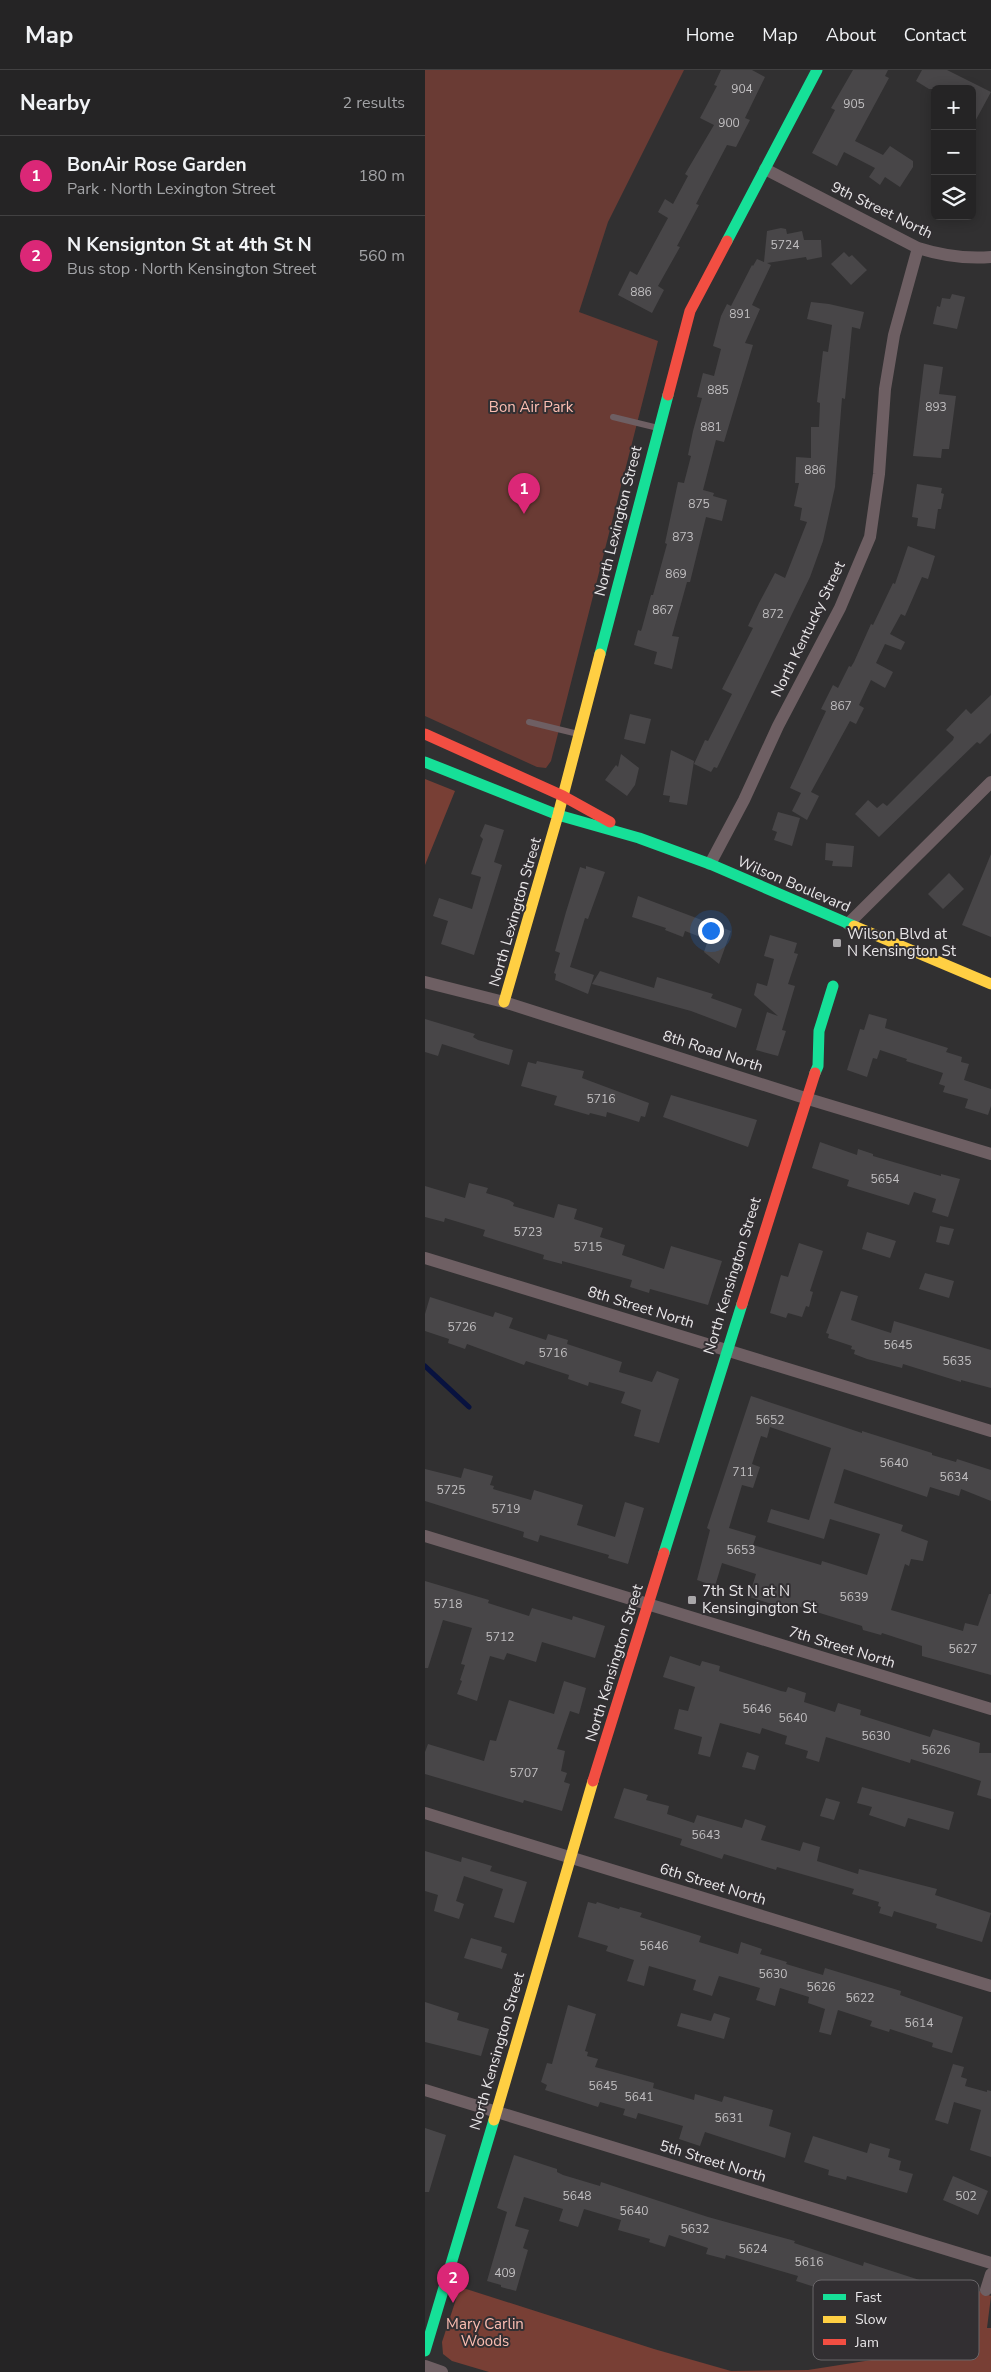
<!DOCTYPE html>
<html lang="en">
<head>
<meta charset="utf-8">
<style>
	body { margin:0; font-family:"Nunito Sans",sans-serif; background:#2d2c2d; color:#f1f3f6 }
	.controls { position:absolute; right:15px; top:15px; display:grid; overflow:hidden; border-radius:8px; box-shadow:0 2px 12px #0003 }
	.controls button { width:45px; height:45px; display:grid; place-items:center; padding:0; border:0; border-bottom:1px solid #424142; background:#252425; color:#f1f3f6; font:25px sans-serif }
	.you { position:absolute; left:285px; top:860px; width:18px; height:18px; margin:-12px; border:4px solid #fff; border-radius:50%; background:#1a73e8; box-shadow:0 0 0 8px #1a73e833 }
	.badge { display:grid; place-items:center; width:32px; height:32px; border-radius:50%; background:#db2777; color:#fff; font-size:16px; font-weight:700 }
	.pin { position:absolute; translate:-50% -41px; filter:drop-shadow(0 1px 2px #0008) }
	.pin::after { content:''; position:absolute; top:26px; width:18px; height:15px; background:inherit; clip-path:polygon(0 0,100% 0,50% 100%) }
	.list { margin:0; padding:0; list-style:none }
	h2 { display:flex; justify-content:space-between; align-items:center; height:65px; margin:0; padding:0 20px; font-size:21px }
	h2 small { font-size:16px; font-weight:400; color:#a3a4a7 }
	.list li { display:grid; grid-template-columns:32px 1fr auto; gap:15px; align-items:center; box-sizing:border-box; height:80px; padding:0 20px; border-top:1px solid #424142 }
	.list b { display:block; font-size:19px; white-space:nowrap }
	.list p { margin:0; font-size:16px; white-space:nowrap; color:#a3a4a7 }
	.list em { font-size:16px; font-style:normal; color:#a3a4a7 }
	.icon { flex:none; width:28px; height:28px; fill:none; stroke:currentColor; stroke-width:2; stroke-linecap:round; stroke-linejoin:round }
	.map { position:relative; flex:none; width:566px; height:2302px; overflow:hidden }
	header { display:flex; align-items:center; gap:30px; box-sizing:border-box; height:70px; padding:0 25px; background:#252425; border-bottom:1px solid #424142 }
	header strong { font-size:24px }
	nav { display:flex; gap:28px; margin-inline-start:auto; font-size:18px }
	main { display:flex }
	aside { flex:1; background:#252425 }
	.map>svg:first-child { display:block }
</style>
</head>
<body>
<header>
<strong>Map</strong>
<nav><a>Home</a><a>Map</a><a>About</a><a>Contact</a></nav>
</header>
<main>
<aside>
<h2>Nearby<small>2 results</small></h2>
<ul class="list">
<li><span class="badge">1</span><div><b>BonAir Rose Garden</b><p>Park · North Lexington Street</p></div><em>180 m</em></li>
<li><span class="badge">2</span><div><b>N Kensignton St at 4th St N</b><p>Bus stop · North Kensington Street</p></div><em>560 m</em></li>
</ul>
</aside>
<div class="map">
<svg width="566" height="2302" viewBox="0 0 566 2302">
	<rect width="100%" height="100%" fill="#313031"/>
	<path fill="#6a3b34" d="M0,0H259L183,152L154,242L233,271L126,691L121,698L112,697L0,646Z"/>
	<path fill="#783f35" d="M0,709L30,721L0,795Z
		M35,2217L229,2279L306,2301L383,2300L510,2280L528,2266L549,2219L566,2226L562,2258H566V2302H64L27,2291L18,2284L17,2272Z"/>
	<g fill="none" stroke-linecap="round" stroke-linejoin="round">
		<path stroke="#08123f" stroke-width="5" d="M0,1296L44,1337"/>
	</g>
	<path fill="#484648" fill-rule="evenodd" d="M296,0H327L340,7L320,48L325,50L311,77L302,75L271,134L274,135L252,176L255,177L233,216L239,220L227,243L193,225L205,201L212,205L243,148L233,142L240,129L248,134L263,106L260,104L289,55L275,48L292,16L289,15Z
		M428,0H463L460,6L464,8L430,71L458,85L465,76L488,91V97L475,117L460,107L455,115L444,107L450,98L419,82L412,96L387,83L410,40L406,38Z
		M497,0H522L566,22L547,57V19H504L491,11Z
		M356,158L361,159L362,164L377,161L379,170H396L397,187L382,190L381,187L342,193L346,195L327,235L335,239L320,273L328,275L299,372L291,370L278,420L289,423L288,426L302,430L297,451L281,447L265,512H262L247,566L254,567L247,599L229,594L232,582L209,575L213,560L216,561L217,558L226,525H228L242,474L240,473L253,412L259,413L266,386L263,385L268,361L277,328L272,327L278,303L289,306L296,279L288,276L296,246L302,234L306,236L327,195L328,196L332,189L339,192L342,161Z
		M419,182L424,187L427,185L442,200L426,215L406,194Z
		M527,224L540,227L532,259L508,254L512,236L515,237L517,228L525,229Z
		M386,232L404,234L439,242L435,259L427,257L420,329L417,328L410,417L398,471L385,507L292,698L289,697L286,702L269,694L280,670L283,671L307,624L297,619L328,558L323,556L334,533L350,503L360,508L382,452L375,450L377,438L369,436L374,413H370L371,387L386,388V357H394L395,333L392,332L398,281L403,282L407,255L382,249Z
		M499,294L518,297L514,324L531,326L524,379H517L516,388L488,386Z
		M492,414L517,418L516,423L519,424L516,439H513L510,459L492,456L493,448L487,447Z
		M483,476L510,486L503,509L497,507L480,546L476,544L465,564L480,572L476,580L460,574L451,593L468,602L460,618L446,610L434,635L439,638L431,654L425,651L386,722L394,726L382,750L367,741L376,723L365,718L401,641L396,639L408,615L413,618L424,596L426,597L429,592L446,554L448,555L468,513L470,514Z
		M566,625V663L555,674L552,672L454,767L430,744L443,730L452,738L458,733L462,736L528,670L529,667L521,660L541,639L546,644Z
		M205,644L226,649L220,674L199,669Z
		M246,680L269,691L262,735L244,732L245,726L238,725Z
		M196,684L214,698L210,715L202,726L180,710L191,695L193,697Z
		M353,742L375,748L367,776L349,770L352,762L347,760Z
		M60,754L79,760L69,792L77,795L49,885L16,874L23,851L8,846L14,828L47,839L56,807L46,804L58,769L55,766Z
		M401,773L429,776L427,797L407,796L408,791L400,790Z
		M566,784V867L537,855Z
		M161,796L180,802L163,849L160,848L145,897L169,905L163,924L130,910L131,904L129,903L135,883L130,881L141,842L155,797L161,799Z
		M524,803L539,819L518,839L503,824Z
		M213,826L306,861L294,894L279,882L283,870L260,861L258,867L240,860L241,858L207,847Z
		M345,865L372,873L369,883L373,884L363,914L370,916L357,960L361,961L353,986L331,980L342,942L353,946L329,925L332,913L342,916L349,889L339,886Z
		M175,901L229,918L232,907L288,924L286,928L317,939L311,958L266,941L167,914Z
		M444,944L462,949L460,958L523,978L521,982L537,987L536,992L544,994L539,1010L566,1019V1036L563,1045L540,1038L543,1029L518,1022L520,1016L514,1014L518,1003L481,991L482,989L455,980L452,989L448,988L442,1007L422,1000L435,959L439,960Z
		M0,949L50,964L48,967L53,970L88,980L84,995L17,974L13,986L0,982Z
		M112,991L159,1001L157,1008L224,1033L220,1047L216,1046L214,1052L182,1042L181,1047L165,1043L164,1045L129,1035L132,1026L96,1016L103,992L111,994Z
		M246,1025L332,1050L323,1077L238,1047Z
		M395,1072L432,1085L433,1079L448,1084V1086L516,1106V1104L535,1109L523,1147L507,1142L511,1129L489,1122L484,1135L422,1116L424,1110L387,1098Z
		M44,1113L63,1118L61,1123L84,1130L89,1133L88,1136L129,1148L133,1134L152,1139L149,1149L178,1158L175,1167L200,1175L197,1185L239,1199L246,1176L297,1191L283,1235L225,1219L224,1223L205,1217L207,1210L137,1191V1194L118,1189L119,1185L58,1166L60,1160L20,1148L19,1152L0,1147V1116L40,1128Z
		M515,1156L529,1159L524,1175L511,1172Z
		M442,1162L471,1171L465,1188L437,1179Z
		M374,1173L398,1181L385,1221L388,1222L384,1237L381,1236L377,1247L363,1243L361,1248L345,1243L356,1205L363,1207Z
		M500,1203L529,1211L524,1228L494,1219Z
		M416,1221L433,1226L426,1250L466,1263L469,1251L566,1280V1318L536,1310V1312L478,1294L477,1298L442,1289L429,1284L430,1280L426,1279L427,1276L403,1268L404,1264L401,1263Z
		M5,1227L68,1247L70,1242L88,1248L84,1258L121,1270L123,1264L143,1270L142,1274L197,1292L194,1302L227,1312L232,1301L254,1309L234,1373L209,1366L216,1340L196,1333L200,1322L164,1312L163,1316L143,1309L144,1305L101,1291L99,1295L42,1274L40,1279L23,1273L24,1269L0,1261V1244Z
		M326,1326L437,1363V1361L507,1383V1385L531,1392L532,1389L566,1400V1431L536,1419L534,1426L505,1417L502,1427L419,1399L409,1433L478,1455L476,1461L503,1471L498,1491L486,1489L484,1496L480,1494L466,1540L538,1561L540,1553L553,1556L564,1524H566V1605L497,1586V1576L457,1563L456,1565L438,1560L437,1556L372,1536L370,1541L324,1527L331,1504L297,1493L290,1516L272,1510L285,1460L282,1458ZM345,1357L406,1378L384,1450L346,1439L342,1452L399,1469L405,1449L455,1464L442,1505L397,1491L396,1495L328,1475L331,1466L304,1458L317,1415L328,1418L335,1397L327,1394L336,1366L342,1368Z
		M39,1398L68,1406L65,1415L69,1416L68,1419L106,1430L109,1420L158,1435L152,1455L190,1467L200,1432L219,1438L203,1494L183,1488L184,1485L115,1465L113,1472L98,1467L99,1462L0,1431V1399L36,1408Z
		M0,1511L64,1530L63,1533L104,1546L107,1538L147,1550L148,1546L180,1556L170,1588L117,1572L111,1592L82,1583L79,1590L65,1586L52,1631L32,1624L37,1611L35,1610L40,1595L36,1594L47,1558L18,1550L3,1598H0Z
		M245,1586L275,1596L277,1591L295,1596L294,1601L356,1621L361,1622L363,1617L381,1623L379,1632L410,1642L413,1633L436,1640L435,1645L505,1667L508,1659L555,1673L554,1683H566V1729L552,1725L556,1711L486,1689L485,1693L401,1667L394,1692L381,1688L383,1681L360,1674L362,1666L337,1658L335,1664L295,1653L285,1687L273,1684L277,1667L249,1659L254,1639L263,1641L270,1617L238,1607Z
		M139,1611L161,1618L154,1644L145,1641L132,1679L140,1681L136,1701L142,1703L139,1712L145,1714L137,1741L99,1730L98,1733L0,1704V1682L3,1674L59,1691L65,1670L71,1671L84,1630L129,1644Z
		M322,1682L334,1686L330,1700L317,1697Z
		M437,1717L529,1742L524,1760L483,1748L480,1757L444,1745L447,1737L432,1733Z
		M199,1718L223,1725L221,1730L244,1736L242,1744L269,1753L272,1745L317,1758L320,1749L341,1756L336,1770L375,1781L378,1772L395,1777L392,1791L433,1804L434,1799L512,1819L510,1825L566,1843L557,1872L511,1858L512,1854L472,1842L469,1841L467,1847L454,1843L456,1837L453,1836L454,1832L427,1824L429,1819L352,1797L351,1800L299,1784L297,1789L255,1775L257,1769L189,1748Z
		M401,1728L415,1732L409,1750L395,1746Z
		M0,1781L36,1792L37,1787L67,1796L65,1801L102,1812L89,1853L69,1847L78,1819L39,1806L31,1831L39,1834L34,1849L9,1841L13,1825L0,1821Z
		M163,1832L171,1834L172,1832L194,1839L195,1837L217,1843L215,1847L276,1866L274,1872L313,1884L316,1872L337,1879L335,1884L362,1892L361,1894L398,1905L400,1898L476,1921L475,1925L538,1947L527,1983L507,1977L508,1973L465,1959L464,1962L445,1956L447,1951L413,1940L406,1965L394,1962L400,1939L383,1933L384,1927L355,1918L350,1936L331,1930L335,1918L294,1906L287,1926L268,1920L271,1910L224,1896L219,1916L202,1911L209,1890L181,1881L183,1876L153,1867Z
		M46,1868L77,1877L76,1882L82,1884L77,1899L39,1888Z
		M0,1932L34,1943L32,1950L64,1959L56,1986L0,1972Z
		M143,1935L171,1944L160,1981L163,1982L162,1986L173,1989L170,1997L229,2013L228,2018L269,2030L270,2024L297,2032L299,2026L348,2040L344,2056L366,2063L360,2088L280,2062L275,2076L254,2069L258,2056L213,2043L211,2049L198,2045L200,2039L175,2032L173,2037L120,2020L122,2015L116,2012L122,1993L127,1994Z
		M256,1943L286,1951L289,1943L305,1948L299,1969L252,1956Z
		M528,1994L539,1997L536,2007L542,2009L540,2016L562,2022V2020L566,2021V2087L545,2080L556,2040L529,2032L523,2054L510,2050Z
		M0,2058L21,2065L4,2122H0Z
		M388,2066L442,2083L445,2073L465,2079L463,2087L476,2091L474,2100L488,2104L482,2123L422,2106L421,2110L403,2105L404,2100L379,2092Z
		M89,2085L132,2099V2102L138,2105L175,2116L176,2112L283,2147L370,2171L369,2173L438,2196L439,2192L513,2216L512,2221L523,2225L517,2246L471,2232L468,2243L440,2235L438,2241L429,2238L423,2265L402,2260L406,2244L390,2238L396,2219L371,2211L373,2206L301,2185L300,2189L281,2184L283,2178L244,2165L240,2177L224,2172L225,2169L193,2160L196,2150L159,2139L153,2157L134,2151L138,2139L99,2127L90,2156L104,2160L98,2178L103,2180L91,2221L76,2217V2215L62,2211L82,2142L72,2138Z
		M528,2106L563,2121L553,2145L518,2130Z"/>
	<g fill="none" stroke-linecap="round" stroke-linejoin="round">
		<path stroke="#6e5f63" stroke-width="6" d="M188,347L233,358
			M104,652L153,664"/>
		<path stroke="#6e5f63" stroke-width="12" d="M340,99L493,178C518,186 540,189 566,187
			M285,794L319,730L353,656L415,538L445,467L454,404L460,319L469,265L493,178
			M423,854L566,712
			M0,912L79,932L380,1028L566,1084
			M0,1188L566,1361
			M0,1466L566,1639
			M0,1743L566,1916
			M0,2020L566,2193
			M561,2220L566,2204
			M0,2296L17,2302"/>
		<path stroke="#16e098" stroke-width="11" d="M302,171L392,0
			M175,584L243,325
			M0,692L133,745L214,768L285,794L429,856
			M390,1003L393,996L394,961L408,916
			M239,1483L317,1234
			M0,2281L69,2050"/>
		<path stroke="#ffcf43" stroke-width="11" d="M429,856L566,914
			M79,932L133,745L175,584
			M69,2050L168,1711"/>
		<path stroke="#f24e42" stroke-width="11" d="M243,325L265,241L302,171
			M0,664L138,726L185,752
			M317,1234L390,1003
			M168,1711L239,1483"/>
	</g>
	<g fill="#a9a7a9" stroke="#322f32" stroke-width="2">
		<rect x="407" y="868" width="10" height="10" rx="2.5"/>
		<rect x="262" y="1525" width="10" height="10" rx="2.5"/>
	</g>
	<g text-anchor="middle" stroke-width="4" stroke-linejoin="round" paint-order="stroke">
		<g font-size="12" fill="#c1bfc1">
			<text x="317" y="23">904</text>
			<text x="429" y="38">905</text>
			<text x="304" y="57">900</text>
			<text x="360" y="179">5724</text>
			<text x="216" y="226">886</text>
			<text x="315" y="248">891</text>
			<text x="293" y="324">885</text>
			<text x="511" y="341">893</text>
			<text x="286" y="361">881</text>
			<text x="390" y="404">886</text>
			<text x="274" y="438">875</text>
			<text x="258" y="471">873</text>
			<text x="251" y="508">869</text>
			<text x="238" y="544">867</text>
			<text x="348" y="548">872</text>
			<text x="416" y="640">867</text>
			<text x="176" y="1033">5716</text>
			<text x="460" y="1113">5654</text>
			<text x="103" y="1166">5723</text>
			<text x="163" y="1181">5715</text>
			<text x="37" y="1261">5726</text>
			<text x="473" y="1279">5645</text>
			<text x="128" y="1287">5716</text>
			<text x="532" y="1295">5635</text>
			<text x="345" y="1354">5652</text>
			<text x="469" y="1397">5640</text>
			<text x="318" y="1406">711</text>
			<text x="529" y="1411">5634</text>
			<text x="26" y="1424">5725</text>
			<text x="81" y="1443">5719</text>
			<text x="316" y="1484">5653</text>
			<text x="429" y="1531">5639</text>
			<text x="23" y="1538">5718</text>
			<text x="75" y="1571">5712</text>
			<text x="538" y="1583">5627</text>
			<text x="332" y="1643">5646</text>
			<text x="368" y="1652">5640</text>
			<text x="451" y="1670">5630</text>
			<text x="511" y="1684">5626</text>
			<text x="99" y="1707">5707</text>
			<text x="281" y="1769">5643</text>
			<text x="229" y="1880">5646</text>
			<text x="348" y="1908">5630</text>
			<text x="396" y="1921">5626</text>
			<text x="435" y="1932">5622</text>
			<text x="494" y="1957">5614</text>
			<text x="178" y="2020">5645</text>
			<text x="214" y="2031">5641</text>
			<text x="304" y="2052">5631</text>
			<text x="152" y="2130">5648</text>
			<text x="541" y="2130">502</text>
			<text x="209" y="2145">5640</text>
			<text x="270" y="2163">5632</text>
			<text x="328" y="2183">5624</text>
			<text x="384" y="2196">5616</text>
			<text x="80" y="2207">409</text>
		</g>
		<g font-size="15" fill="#e9e7e9" stroke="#322f32">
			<text transform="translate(457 140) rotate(26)" y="5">9th Street North</text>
			<text transform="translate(193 451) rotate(-76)" y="5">North Lexington Street</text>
			<text transform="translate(383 559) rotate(-64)" y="5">North Kentucky Street</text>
			<text transform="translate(369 814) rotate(23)" y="5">Wilson Boulevard</text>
			<text transform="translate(90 842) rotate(-74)" y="5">North Lexington Street</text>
			<text transform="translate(288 981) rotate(18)" y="5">8th Road North</text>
			<text transform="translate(307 1206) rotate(-73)" y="5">North Kensington Street</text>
			<text transform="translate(216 1237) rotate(17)" y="5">8th Street North</text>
			<text transform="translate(417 1577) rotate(17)" y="5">7th Street North</text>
			<text transform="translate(189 1593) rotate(-73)" y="5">North Kensington Street</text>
			<text transform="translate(288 1814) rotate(17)" y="5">6th Street North</text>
			<text transform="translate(72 1981) rotate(-74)" y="5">North Kensington Street</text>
			<text transform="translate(288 2091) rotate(17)" y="5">5th Street North</text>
		</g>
		<g font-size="15" fill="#fcbeb2" stroke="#322f32">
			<text x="106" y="342">Bon Air Park</text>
			<text x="60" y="2259">Mary Carlin<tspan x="60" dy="17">Woods</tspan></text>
		</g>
		<g font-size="15" fill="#e9e7e9" stroke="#322f32" text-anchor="start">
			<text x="422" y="869">Wilson Blvd at<tspan x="422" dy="17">N Kensington St</tspan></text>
			<text x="277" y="1526">7th St N at N<tspan x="277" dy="17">Kensingington St</tspan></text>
		</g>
	</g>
	<rect x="388" y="2210" width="166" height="80" rx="8" fill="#322f32" stroke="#696669" stroke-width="1"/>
	<rect x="398" y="2224" width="23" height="6" fill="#16e098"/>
	<rect x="398" y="2246" width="23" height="7" fill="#ffcf43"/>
	<rect x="398" y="2269" width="23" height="6" fill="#f24e42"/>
	<g font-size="14" fill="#e9e7e9">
		<text x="430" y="2232">Fast</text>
		<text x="430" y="2254">Slow</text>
		<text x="430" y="2277">Jam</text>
	</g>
</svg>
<div class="controls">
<button>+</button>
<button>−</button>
<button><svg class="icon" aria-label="layers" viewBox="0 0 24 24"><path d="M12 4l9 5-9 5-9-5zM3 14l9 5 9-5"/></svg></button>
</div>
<div class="you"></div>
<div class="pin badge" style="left:99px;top:444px">1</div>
<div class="pin badge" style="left:28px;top:2233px">2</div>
</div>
</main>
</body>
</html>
